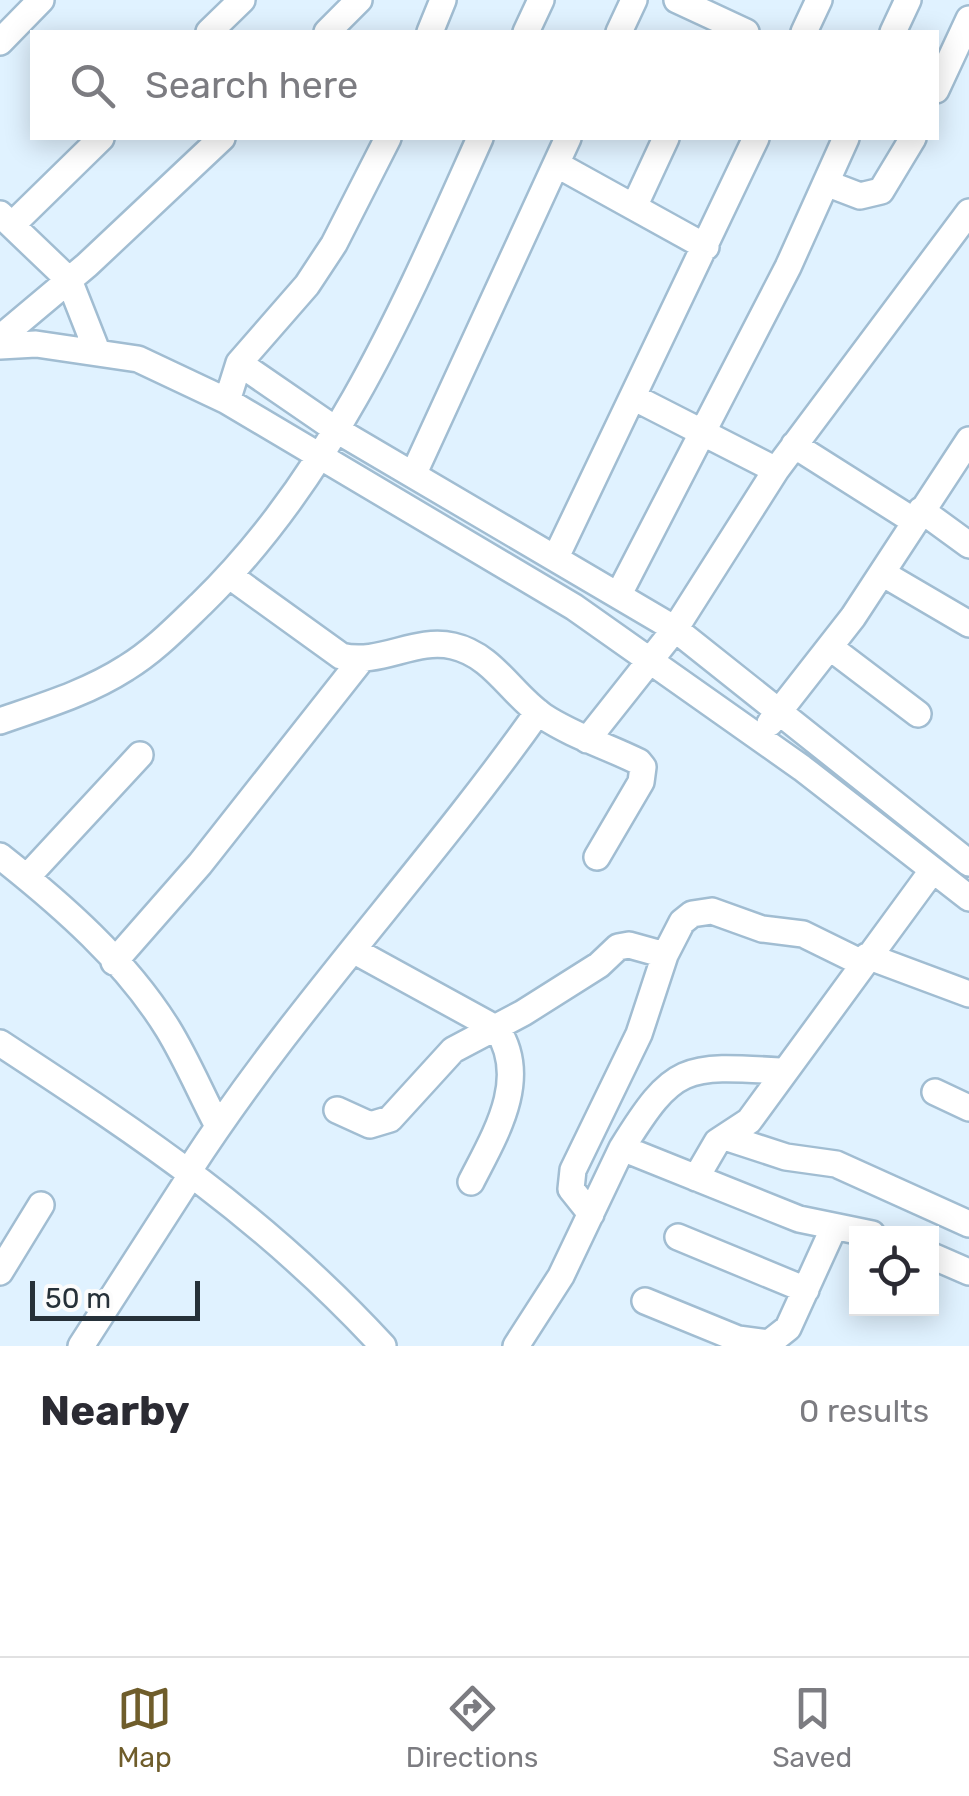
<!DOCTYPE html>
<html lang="en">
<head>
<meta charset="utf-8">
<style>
	body { margin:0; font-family:Rubik,sans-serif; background:#f7f7f7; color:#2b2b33 }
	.controls { position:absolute; right:30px; bottom:30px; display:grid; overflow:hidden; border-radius:0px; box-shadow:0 5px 25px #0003 }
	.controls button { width:90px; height:90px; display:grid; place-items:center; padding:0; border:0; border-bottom:2px solid #e1e1e2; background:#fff; color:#2b2b33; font:50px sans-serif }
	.scale { position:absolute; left:30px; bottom:25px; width:170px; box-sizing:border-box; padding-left:10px; border:5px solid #263139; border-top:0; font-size:28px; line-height:35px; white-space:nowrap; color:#263139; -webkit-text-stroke:8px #fcfcfc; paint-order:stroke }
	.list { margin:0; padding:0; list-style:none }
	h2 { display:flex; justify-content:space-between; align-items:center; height:130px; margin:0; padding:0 40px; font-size:42px }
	h2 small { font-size:32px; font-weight:400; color:#7c7c81 }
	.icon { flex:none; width:55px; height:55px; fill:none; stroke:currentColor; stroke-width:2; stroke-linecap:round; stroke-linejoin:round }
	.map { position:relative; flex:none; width:969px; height:1346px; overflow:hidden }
	.search { position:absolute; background:#fff; box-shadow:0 5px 25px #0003; left:30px; right:30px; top:30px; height:110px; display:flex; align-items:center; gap:25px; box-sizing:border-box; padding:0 35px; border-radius:0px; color:#7c7c81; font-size:38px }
	.sheet { height:310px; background:#fff }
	nav { display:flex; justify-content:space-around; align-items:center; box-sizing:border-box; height:140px; border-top:2px solid #e1e1e2; background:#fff; font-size:28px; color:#7c7c81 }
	nav a { display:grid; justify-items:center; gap:5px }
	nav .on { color:#6f5d2b }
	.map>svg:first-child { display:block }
</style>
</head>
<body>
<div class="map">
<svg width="969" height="1346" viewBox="0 0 969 1346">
	<rect width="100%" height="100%" fill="#e0f2ff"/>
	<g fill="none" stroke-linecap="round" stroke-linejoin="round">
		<defs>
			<path id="minor" d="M677,0L746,32
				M209,32L242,0
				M327,32L359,0
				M430,32L443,0
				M526,32L541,0
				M619,32L634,0
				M804,32L819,0
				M893,32L908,0
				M0,42L41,0
				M936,90L969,19
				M556,164L706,247
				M826,183L860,196L881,191L913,138
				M634,207L666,138
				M0,214L69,280L97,351
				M12,225L101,138
				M0,338L87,265L222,138
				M0,346L36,344L138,359L227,401L574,607L802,768L969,898
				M239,363L335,429L675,629L969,863
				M635,398L776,470
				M227,401L239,363L307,285L334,244L388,138
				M794,445L914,521
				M414,473L568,138
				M921,510L969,545
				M556,557L756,138
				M882,573L969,624
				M230,576L341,656C380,666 415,637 453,646C493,655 511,694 543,716C573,736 607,746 639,762L643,767L641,782L597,857
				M619,594L788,267L846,138
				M831,648L918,714
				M0,721C43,706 87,693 126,668C154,651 177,627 201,604C333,476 406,303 480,138
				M770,723L853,617L969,440
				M587,740L675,629L776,470L969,212
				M0,856C62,905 126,961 168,1029C187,1060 201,1094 218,1126
				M27,877L140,755
				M353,950L497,1029C530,1079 495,1135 471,1182
				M867,956L969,994
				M114,962L200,864L361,660
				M0,1043C145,1138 264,1217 383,1346
				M935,1092L969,1108
				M337,1110L370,1125L390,1119L453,1050L523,1013L599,965L618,947L629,945L665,955
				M725,1137L786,1157L836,1164L969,1224
				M622,1148C674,1064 684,1065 781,1071
				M190,1169C294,1008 427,869 538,712
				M696,1178L717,1142L749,1121L932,871
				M591,1214L571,1189L573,1170L639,1034L665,955L682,922L692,914L712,911L762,929L803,934L862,963
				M678,1237L806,1290
				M932,1256L969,1272
				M0,1272L41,1205
				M645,1301L738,1339L769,1343L788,1328L834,1227
				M81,1346L193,1172
				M516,1346L561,1276L622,1148L799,1219L872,1234"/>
		</defs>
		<use href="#minor" stroke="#a1bdd2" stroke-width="30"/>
		<use href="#minor" stroke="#fff" stroke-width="25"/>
	</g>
</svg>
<div class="controls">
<button><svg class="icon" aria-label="locate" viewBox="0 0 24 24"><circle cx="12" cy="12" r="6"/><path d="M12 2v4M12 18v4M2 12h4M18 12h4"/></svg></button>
</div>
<div class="scale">50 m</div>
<div class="search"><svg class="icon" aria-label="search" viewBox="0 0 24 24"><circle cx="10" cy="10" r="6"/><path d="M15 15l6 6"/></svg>Search here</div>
</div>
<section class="sheet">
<h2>Nearby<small>0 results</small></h2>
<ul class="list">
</ul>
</section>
<nav>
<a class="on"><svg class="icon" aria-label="map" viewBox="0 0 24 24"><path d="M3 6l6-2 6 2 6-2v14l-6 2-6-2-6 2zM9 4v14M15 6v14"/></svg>Map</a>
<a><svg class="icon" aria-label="directions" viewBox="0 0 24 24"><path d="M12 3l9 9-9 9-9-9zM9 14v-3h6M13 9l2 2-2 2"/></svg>Directions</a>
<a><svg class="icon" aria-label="saved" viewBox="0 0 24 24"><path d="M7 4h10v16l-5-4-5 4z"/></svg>Saved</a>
</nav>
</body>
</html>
